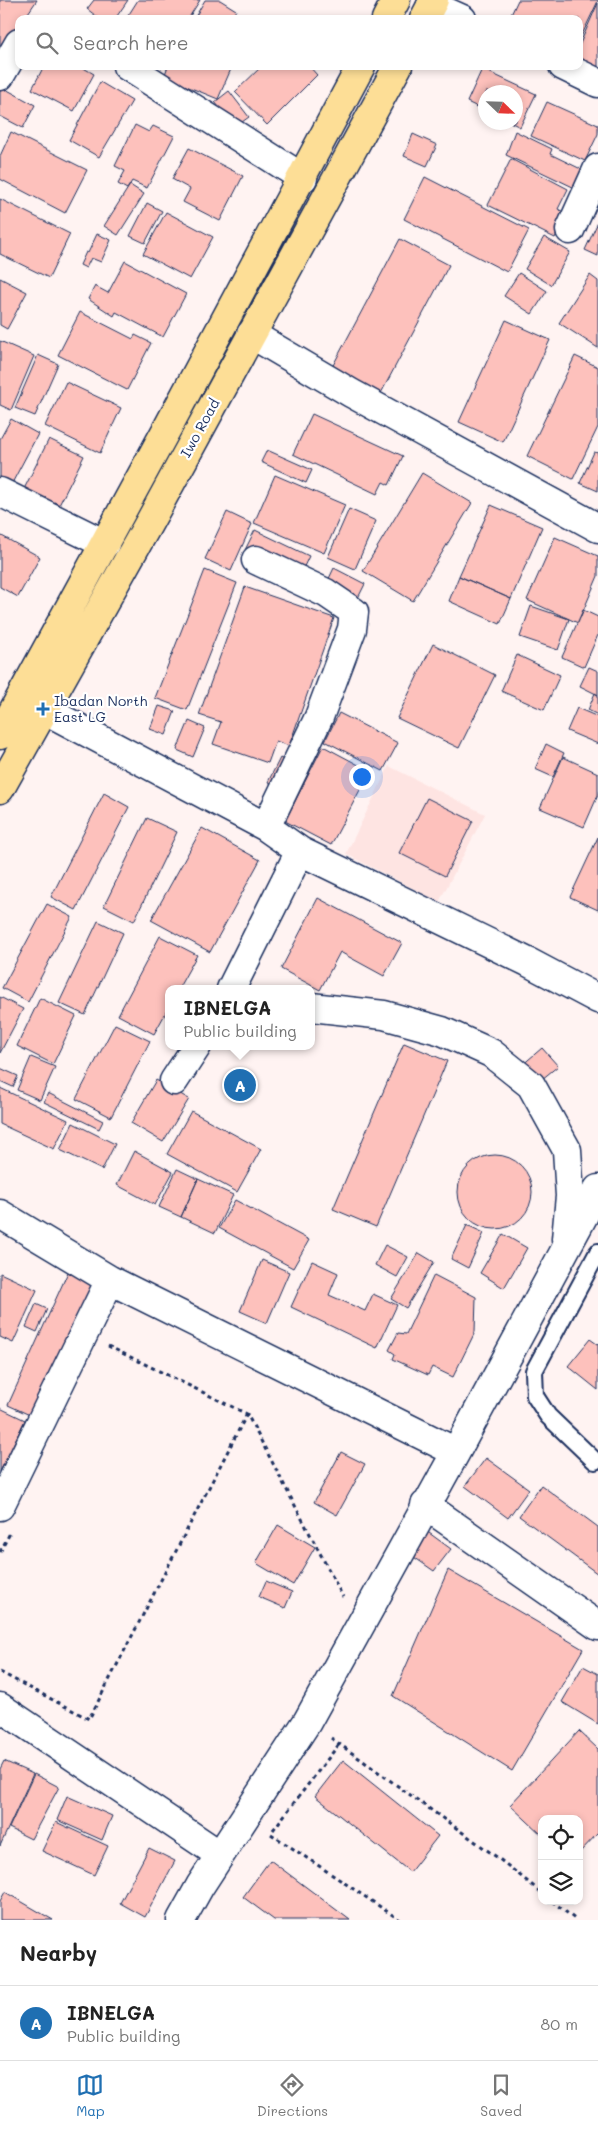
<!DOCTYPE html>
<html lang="en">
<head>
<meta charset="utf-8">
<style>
	body { margin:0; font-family:Mali,sans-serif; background:#f2f2f2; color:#222 }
	.controls { position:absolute; right:15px; bottom:15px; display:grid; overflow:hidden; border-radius:10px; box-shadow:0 2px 8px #0003 }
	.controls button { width:45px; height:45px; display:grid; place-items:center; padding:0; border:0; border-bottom:1px solid #e0e0e0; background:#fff; color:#222; font:25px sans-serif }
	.compass { position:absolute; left:478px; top:85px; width:45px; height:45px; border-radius:50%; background:#fff; box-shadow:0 2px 8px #0003; rotate:113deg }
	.you { position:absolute; left:361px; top:776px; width:18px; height:18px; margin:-12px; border:4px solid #fff; border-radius:50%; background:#1a73e8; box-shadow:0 0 0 8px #1a73e833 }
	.badge { display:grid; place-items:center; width:32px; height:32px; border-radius:50%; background:#1f6fb2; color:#fff; font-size:16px; font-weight:700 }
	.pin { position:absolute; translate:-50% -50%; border:2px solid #fff; box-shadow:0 1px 5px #0006 }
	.popup { position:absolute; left:165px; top:985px; width:150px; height:65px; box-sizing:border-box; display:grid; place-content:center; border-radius:10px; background:#fff; filter:drop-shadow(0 1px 4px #0005); font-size:16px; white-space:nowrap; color:#767676 }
	.popup b { font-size:19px; color:#222 }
	.popup::after { content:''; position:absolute; left:50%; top:100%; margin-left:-10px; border:10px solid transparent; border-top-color:#fff }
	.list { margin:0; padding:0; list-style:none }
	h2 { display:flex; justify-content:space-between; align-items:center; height:65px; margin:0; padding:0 20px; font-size:21px }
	h2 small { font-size:16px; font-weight:400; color:#767676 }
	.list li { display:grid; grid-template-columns:32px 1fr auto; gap:15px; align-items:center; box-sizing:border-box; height:75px; padding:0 20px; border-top:1px solid #e0e0e0 }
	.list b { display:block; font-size:19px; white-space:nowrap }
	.list p { margin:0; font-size:16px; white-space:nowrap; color:#767676 }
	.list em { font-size:16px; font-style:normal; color:#767676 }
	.icon { flex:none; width:28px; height:28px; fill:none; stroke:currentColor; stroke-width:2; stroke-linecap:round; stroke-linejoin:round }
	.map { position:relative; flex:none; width:598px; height:1920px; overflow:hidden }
	.search { position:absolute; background:#fff; box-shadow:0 2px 8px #0003; left:15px; right:15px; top:15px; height:55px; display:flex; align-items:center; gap:12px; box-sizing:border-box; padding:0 18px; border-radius:10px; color:#767676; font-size:19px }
	.sheet { height:140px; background:#fff }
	nav { display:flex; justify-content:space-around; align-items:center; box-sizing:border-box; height:70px; border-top:1px solid #e0e0e0; background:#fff; font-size:14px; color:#767676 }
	nav a { display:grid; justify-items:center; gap:2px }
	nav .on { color:#1f6fb2 }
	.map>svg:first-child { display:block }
</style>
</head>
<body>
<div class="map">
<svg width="598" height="1920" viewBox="0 0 598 1920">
	<rect width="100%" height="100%" fill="#fff3f2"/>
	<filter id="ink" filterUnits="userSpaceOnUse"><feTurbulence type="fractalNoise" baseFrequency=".02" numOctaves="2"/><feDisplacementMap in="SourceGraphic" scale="10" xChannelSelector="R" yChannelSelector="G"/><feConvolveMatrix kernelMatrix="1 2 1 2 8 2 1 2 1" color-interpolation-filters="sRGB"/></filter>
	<g filter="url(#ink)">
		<path fill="#fee4e2" d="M389,766L485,814L439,902L346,854Z"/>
		<path fill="#fdc1bc" stroke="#1b2f5e" d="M0,0H37L24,19H19V27L0,55Z
			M94,0H128L115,19H100L87,9Z
			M138,0H200L188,19H126Z
			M205,0H220L236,10L231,19H194Z
			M518,0H598V1L579,41V19H509Z
			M598,3V68L579,61V46Z
			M44,66H80L94,74L74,111L32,89Z
			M168,66H224L231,69L218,99L164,77Z
			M262,66H309L317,75L267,125L235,92Z
			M482,69L536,94L520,127L510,122H516V92H486V111L467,102Z
			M100,82L132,101L99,157L69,140Z
			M0,86L35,105L23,128L0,116Z
			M229,91L249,117L235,127L215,102Z
			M547,102L598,125V134L585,161L531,136Z
			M135,125L149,132L153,126L174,136L147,188L132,181L127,189L118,184L125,171L115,166Z
			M515,131L552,149L550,154L585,171L577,189L506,155Z
			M11,132L87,170L65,213L0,179V156Z
			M413,134L437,145L427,166L404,156Z
			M189,148L243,176L220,221L183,202L190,189L172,179Z
			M511,159L568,189L558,209L567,214L555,238L488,205Z
			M425,177L529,230L507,272L404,219Z
			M130,185L144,194L118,235L104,226Z
			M0,199L70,234L49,278L0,254Z
			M147,203L162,211L145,243L130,236Z
			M166,212L213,237L190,279L143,254Z
			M598,222V256L585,250Z
			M97,234L111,240L101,262L91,258L86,268L80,265L86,252L88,253Z
			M544,237L570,252L551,285L525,269Z
			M400,239L449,265L379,397L330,371Z
			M125,261L186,294L163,337L116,312L114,316L88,299L95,286L108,293Z
			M519,273L547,291L532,314L504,296Z
			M590,275L598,281V348L559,323Z
			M0,278L27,292L7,329L0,325Z
			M80,312L133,339L135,335L151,343L127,390L58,355Z
			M506,320L550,340L503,442L459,422Z
			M0,341L34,356L11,410L0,405Z
			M38,355L58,364L35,416L15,408Z
			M575,356L598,367V427L573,479L527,456Z
			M66,382L121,408L100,453L45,426Z
			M312,414L403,456L389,485L383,482L377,494L293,454Z
			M11,419L38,434L10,487L0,481V439Z
			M49,439L84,456L55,513L21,495Z
			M267,450L312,470L306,483L261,462Z
			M594,452L598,453V491L580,483Z
			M422,473L472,503L413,601L363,571Z
			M275,475L345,505L324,553L254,523Z
			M491,505L542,527L511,599L459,576Z
			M349,509L376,521L355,569L328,557Z
			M227,512L252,524L231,571L205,559Z
			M255,530L309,556L300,575L245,550Z
			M0,535L40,557L18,597L0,587Z
			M555,537L598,556V576L578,623L527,600Z
			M334,568L365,584L356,602L325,587Z
			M205,570L237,583L187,710L155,698Z
			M459,576L511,599L500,624L449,601Z
			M245,587L334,618L289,746L276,741L268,763L213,744L221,722L199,715Z
			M531,606L569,619L558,650L520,637Z
			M583,610L598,617V635L584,667L562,657Z
			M433,644L495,675L459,748L397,718Z
			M517,655L560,675L544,710L501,691Z
			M589,667L598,671V695L580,686Z
			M595,693L598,695V715L588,710Z
			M159,706L175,711L166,735L150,729Z
			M577,708L598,717V744L567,731Z
			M339,713L398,743L383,771L325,741Z
			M189,721L205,728L193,757L177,750Z
			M546,744L564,753L553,777L535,769Z
			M323,746L370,771L331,845L285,821Z
			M563,757L598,773V795L584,827L540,808Z
			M280,758L298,767L286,791L268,782Z
			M104,793L129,807L76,910L51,897Z
			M427,798L473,821L445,876L399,853Z
			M147,818L177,832L134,921L104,906Z
			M202,828L260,860L210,952L151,920Z
			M598,837V910L570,897Z
			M318,898L402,943L384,976L340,952L320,990L281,969Z
			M47,904L72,917L28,1002L2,988Z
			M98,921L123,933L85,1015L59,1003Z
			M160,936L197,955L178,989H169V1007L154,1034L118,1015Z
			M0,997L23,1009L0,1053Z
			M40,998L76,1016L53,1064L17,1046Z
			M115,1024L150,1041L111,1117L76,1099Z
			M404,1043L447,1061L376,1227L333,1209Z
			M542,1048L558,1066L536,1084L521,1066Z
			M31,1057L55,1067L40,1100L17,1090Z
			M0,1068L18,1076L13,1087L0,1081Z
			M156,1080L189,1099L163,1142L131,1123Z
			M0,1088L68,1120L54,1149L0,1124Z
			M48,1093L103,1121L99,1129L44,1102Z
			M191,1111L261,1149L237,1192L167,1154Z
			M73,1123L115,1144L102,1170L60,1150Z
			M134,1151L173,1172L155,1205L117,1185Z
			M458 1192a37 37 0 1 1 74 0a37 37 0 1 1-74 0Z
			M177,1169L198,1179L181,1217L159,1207Z
			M198,1179L233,1195L215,1233L181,1217Z
			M235,1200L309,1240L293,1268L219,1228Z
			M467,1225L484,1233L468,1268L451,1259Z
			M503,1234L527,1248L504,1288L480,1273Z
			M385,1245L408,1257L397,1277L375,1265Z
			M419,1253L434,1262L406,1308L391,1299Z
			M262,1260L289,1272L267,1323L240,1311Z
			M312,1261L338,1273L329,1295L365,1311L373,1294L397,1305L377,1348L291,1307Z
			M68,1272L94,1284L34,1417L8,1405Z
			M0,1273L37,1290L13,1343L0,1337Z
			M434,1275L476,1297L475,1332L453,1377L432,1367L428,1375L393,1359L395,1354L389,1350L398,1333L406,1334Z
			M36,1304L47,1309L37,1332L26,1327Z
			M590,1339L597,1344L598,1343V1390L568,1366Z
			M0,1408L25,1420L0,1472Z
			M341,1452L365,1464L337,1515L314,1502Z
			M486,1458L529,1489L508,1518L465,1486Z
			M541,1485L598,1527V1574L519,1516Z
			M278,1525L315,1547L293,1585L256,1563Z
			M425,1530L451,1549L434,1571L408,1553Z
			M448,1570L583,1649L512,1771L393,1696Z
			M266,1581L292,1592L285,1608L259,1597Z
			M583,1666L598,1674V1724L562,1702Z
			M579,1731L598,1749V1833L579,1853V1819H542V1835L510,1805Z
			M343,1760L438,1836L410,1872L315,1796Z
			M4,1761L33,1774L0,1846V1769Z
			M34,1774L59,1787L31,1839L9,1828Z
			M67,1796L112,1816L102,1840L57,1820Z
			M56,1822L108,1846L94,1875L42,1851Z
			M149,1848L175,1861L145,1917L120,1903Z
			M270,1860L350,1920H274L243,1897Z
			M5,1892L53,1920H0V1901Z"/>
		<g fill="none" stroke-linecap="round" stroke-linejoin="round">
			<defs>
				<path id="lane" d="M595,1461L548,1416L535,1396L534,1371L598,1252"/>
				<path id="street" d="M431,5L462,19
					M127,66L303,178
					M563,66L598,83
					M0,76L19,43
					M570,230L598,168
					M251,334L351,393L598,528
					M0,492L105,544
					M256,560L326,593L354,612L352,629L319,717L266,827
					M43,709L266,827L300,851L528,962L598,999
					M231,989L300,851
					M311,1007L384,1015L442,1031L491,1053L531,1085L567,1150L570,1196L566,1239
					M174,1081L197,1046
					M0,1214L110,1280L456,1452
					M425,1505L598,1626
					M0,1506L110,1280
					M0,1707L220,1855
					M181,1920L200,1886L307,1722L456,1452L598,1189"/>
				<path id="highway" d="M386,19L396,0
					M424,19L434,0
					M0,735L169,425L361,66
					M0,789L150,521L398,66"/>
			</defs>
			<use href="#lane" stroke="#1b2f5e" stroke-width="20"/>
			<use href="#street" stroke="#1b2f5e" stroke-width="31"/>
			<use href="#highway" stroke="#1b2f5e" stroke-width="31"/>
			<path stroke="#1b2f5e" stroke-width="3" stroke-dasharray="4 4" stroke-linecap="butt" d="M108,1346L247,1414L343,1597
				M0,1552L10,1533
				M0,1672L89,1719L247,1414
				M331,1738L498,1858L542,1893
				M273,1830L340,1743
				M271,1834L400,1920
				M552,1901L576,1920"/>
			<use href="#lane" stroke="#fff" stroke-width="16"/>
			<use href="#street" stroke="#fff" stroke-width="28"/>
			<use href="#highway" stroke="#fdde96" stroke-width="28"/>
		</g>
	</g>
	<path fill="#1f6fb2" stroke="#fff" stroke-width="2" d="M40.5 701.5h5v5h5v5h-5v5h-5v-5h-5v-5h5z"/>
	<g text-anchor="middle" stroke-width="4.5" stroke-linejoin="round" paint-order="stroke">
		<g font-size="14" fill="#1b2f5e" stroke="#fff">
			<text transform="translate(200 428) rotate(-61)" y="5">Iwo Road</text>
		</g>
		<g font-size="14" fill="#1b2f5e" stroke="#fff" text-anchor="start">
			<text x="54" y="706">Ibadan North<tspan x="54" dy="16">East LG</tspan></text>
		</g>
	</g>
</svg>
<div class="controls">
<button><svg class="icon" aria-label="locate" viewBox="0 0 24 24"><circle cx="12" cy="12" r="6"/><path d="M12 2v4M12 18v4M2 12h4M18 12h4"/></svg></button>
<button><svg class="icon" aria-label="layers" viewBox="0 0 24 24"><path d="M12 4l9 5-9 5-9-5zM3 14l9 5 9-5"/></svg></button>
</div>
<svg class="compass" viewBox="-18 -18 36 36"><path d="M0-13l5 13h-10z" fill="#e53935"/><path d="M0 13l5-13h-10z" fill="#767676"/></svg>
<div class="you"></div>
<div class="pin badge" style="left:240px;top:1085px">A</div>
<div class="popup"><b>IBNELGA</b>Public building</div>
<div class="search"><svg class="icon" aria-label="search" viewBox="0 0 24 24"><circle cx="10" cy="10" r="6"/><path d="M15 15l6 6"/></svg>Search here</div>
</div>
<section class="sheet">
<h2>Nearby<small></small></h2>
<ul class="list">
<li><span class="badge">A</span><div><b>IBNELGA</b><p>Public building</p></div><em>80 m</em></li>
</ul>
</section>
<nav>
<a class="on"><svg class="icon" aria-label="map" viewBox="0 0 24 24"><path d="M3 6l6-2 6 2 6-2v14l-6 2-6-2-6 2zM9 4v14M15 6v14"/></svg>Map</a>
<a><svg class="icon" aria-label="directions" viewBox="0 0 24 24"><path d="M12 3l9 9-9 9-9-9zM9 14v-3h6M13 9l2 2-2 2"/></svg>Directions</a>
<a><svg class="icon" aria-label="saved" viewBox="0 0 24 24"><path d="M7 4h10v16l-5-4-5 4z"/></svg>Saved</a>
</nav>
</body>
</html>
